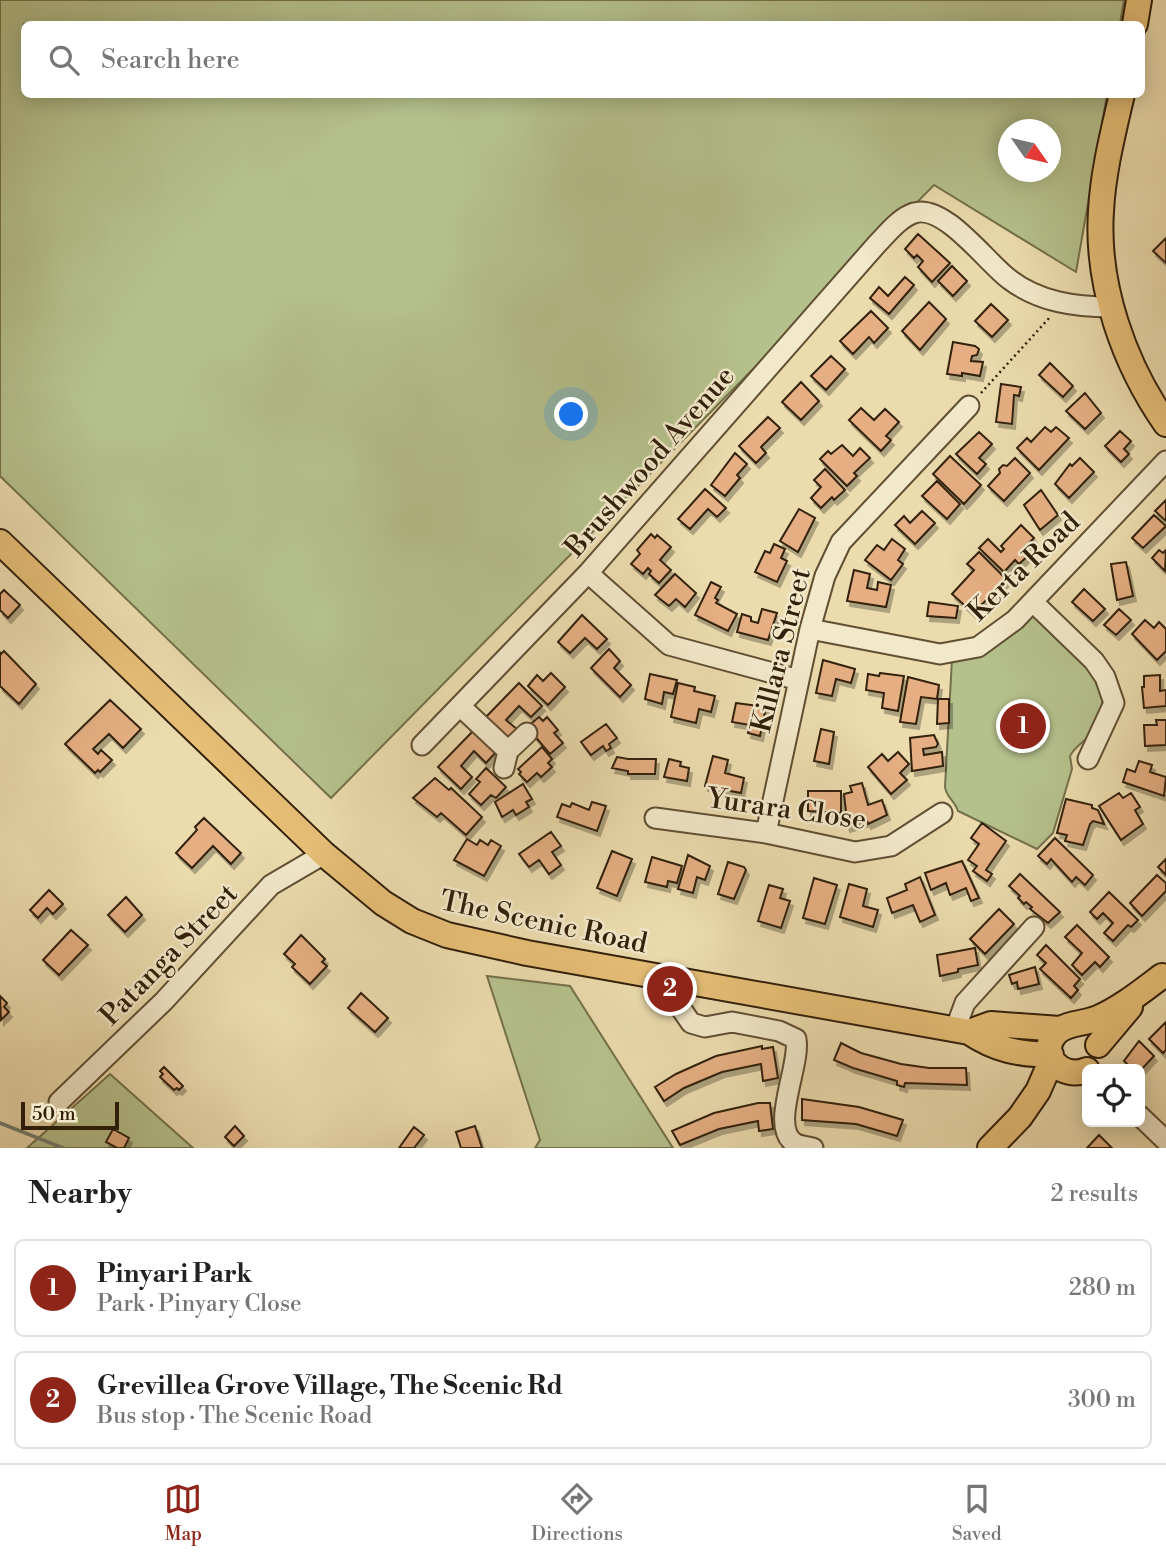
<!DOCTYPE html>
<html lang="en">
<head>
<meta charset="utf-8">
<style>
	body { margin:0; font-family:"Libre Bodoni",serif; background:#f6f6f6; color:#222 }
	.controls { position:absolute; right:21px; bottom:21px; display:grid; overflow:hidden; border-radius:10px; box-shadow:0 4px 18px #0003 }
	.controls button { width:63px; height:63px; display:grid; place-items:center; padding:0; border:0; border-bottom:2px solid #e0e0e0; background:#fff; color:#222; font:35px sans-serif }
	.compass { position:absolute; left:998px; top:119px; width:63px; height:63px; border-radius:50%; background:#fff; box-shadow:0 4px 18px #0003; rotate:124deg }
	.scale { position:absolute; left:21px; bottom:18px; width:98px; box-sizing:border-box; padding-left:7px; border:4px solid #32200a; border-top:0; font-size:19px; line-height:24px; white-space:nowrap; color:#32200a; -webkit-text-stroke:5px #f2e8ca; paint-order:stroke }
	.you { position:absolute; left:572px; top:415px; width:24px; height:24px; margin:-18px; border:5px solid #fff; border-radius:50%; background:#1a73e8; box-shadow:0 0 0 10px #1a73e833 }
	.badge { display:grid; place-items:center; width:46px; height:46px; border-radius:50%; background:#8f2418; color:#fff; font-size:23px; font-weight:700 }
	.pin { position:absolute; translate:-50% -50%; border:4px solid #fff; box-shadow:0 2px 7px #0006 }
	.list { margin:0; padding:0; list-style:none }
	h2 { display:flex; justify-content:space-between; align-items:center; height:91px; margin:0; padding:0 28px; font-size:30px }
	h2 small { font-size:23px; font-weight:400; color:#767676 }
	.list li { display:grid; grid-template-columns:46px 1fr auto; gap:21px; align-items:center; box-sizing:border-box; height:98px; margin:0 14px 14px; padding:0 14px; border:2px solid #e0e0e0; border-radius:10px }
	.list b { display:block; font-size:26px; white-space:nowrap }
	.list p { margin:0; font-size:23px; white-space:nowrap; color:#767676 }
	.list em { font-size:23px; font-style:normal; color:#767676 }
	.icon { flex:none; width:38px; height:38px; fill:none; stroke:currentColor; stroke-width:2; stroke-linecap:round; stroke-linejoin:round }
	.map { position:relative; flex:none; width:1166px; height:1148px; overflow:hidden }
	.search { position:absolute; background:#fff; box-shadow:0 4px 18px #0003; left:21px; right:21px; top:21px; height:77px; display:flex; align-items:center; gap:18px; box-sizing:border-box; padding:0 24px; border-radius:10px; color:#767676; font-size:26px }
	.sheet { height:315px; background:#fff }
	nav { display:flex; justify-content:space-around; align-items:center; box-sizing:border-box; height:98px; border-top:2px solid #e0e0e0; background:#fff; font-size:19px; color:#767676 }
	nav a { display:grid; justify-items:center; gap:4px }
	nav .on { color:#8f2418 }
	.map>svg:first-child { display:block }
</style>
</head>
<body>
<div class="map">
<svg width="1166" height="1148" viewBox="0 0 1166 1148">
	<defs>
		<filter id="shadow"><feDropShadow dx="3" dy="5" stdDeviation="0" flood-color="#0004"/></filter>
	</defs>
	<rect width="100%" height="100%" fill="#ebdbad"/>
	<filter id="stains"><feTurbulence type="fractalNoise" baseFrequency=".00286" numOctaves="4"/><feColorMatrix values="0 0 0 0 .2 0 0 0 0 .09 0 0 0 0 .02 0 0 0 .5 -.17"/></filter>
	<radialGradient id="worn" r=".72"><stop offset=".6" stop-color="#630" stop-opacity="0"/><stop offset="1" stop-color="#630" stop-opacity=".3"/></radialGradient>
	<path fill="#b5c18c" stroke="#74704b" stroke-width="2" fill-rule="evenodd" d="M0,0H1124L1120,24H24V94L1107,95L1076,272L934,185L331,798L0,476ZM1009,130H1050V172H1009Z
		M1030,614L1038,616C1064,642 1117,676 1099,717C1097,722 1096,728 1093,732C1086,741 1076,745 1070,756L1072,769L1053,833L1037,849L958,811C955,801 946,797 945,787L952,659Z
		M487,976L570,986L673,1148H535L540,1140Z
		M110,1074L193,1148H27Z"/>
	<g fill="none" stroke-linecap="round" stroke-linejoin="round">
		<path stroke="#727c70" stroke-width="3.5" d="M0,1123L63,1148"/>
	</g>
	<path fill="#e5af83" stroke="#32200a" stroke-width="2" filter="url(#shadow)" d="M918,234L950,263L932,282L918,267L923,261L917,255L914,258L905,249Z
		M1166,238V263L1153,251Z
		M952,266L967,281L953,296L938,281Z
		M905,277L914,285L889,314L870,298L879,287L888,296Z
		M929,302L946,319L920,350L902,331Z
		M991,304L1008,320L992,337L975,321Z
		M871,311L888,328L874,343L869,337L853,354L840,341Z
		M953,342L975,346L979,349L977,355L972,356L971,361L983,362L980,376L962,373V376L947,374Z
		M831,356L845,369L826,390L811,376Z
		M1050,363L1073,386L1063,397L1039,375Z
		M801,382L819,401L801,420L782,402Z
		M1001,384L1021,387L1019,396L1014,395L1012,424L996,422Z
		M1085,393L1101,413L1085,429L1066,411Z
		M861,408L874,420L885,409L899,422L886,436L891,440L881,451L849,420Z
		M768,417L780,428L761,447L766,453L756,463L739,446Z
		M1045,427L1051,432L1056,427L1069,438L1039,470L1017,448L1027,438L1031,442Z
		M1120,431L1131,441L1124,449L1129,454L1121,462L1105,446Z
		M979,432L992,444L979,458L986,464L977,474L956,454Z
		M842,445L853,456L860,448L870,458L854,473L857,476L847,486L820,459L828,451L831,454Z
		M735,453L747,464L737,475L740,478L725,496L711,485Z
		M950,456L981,485L964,504L933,474Z
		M1015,458L1030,473L1004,501L988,486L1000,473L999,469L1003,465L1007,466Z
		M1080,458L1094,472L1069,498L1055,484L1070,464L1072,466Z
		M825,469L845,490L834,500L832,497L821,508L811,498L821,487L814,480Z
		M937,481L960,504L947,519L922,496Z
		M705,489L726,508L717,517L708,509L690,529L678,519Z
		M1041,490L1058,515L1040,530L1024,505Z
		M1166,500V521L1155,511Z
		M799,509L815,518L798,552L780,541Z
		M922,511L935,523L915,544L895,525L904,516L910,523Z
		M1154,515L1166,526L1143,548L1132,538Z
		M1021,525L1034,538L1025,547L1031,553L1019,564L1015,560L1004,572L979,548L988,539L1001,552L1004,549L1001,546Z
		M651,534L655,538L657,535L671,547L660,560L671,570L659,583L649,574L651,571L648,568L643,574L631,564L640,554L637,550Z
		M892,539L905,549L898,560L903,564L891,580L865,560L877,545L884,550Z
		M774,544L785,549L781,558L787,561L777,582L755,572L765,551L770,553Z
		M1159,550L1163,553L1166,550L1165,571L1152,558Z
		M979,552L1007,580L973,613L952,594L974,570L967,564Z
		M1126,562L1133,596L1117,600L1111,564Z
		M854,570L870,574L867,588L877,590L878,582L891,585L886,607L847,601Z
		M675,574L696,593L685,607L676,599L669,606L655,595Z
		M711,582L721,587L715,598L718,600L716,603L737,614L728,631L695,615Z
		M1084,589L1105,609L1093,621L1072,602Z
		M4,590L20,605L8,618L0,610V594Z
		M929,602L958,606L956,618L927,616Z
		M762,609L777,613L768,640L737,632L742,614L751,617V621L758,623Z
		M1119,609L1131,620L1116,635L1104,625Z
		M582,615L607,639L597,649L585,638L570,653L558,642Z
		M1145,620L1154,628L1159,622L1166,629V651L1157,660L1132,634Z
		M609,649L620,661L614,668L631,685L620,697L591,668Z
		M4,651L36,684L19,704L0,686V652L1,654Z
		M823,660L855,669L851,683L836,679L832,696L816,693Z
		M551,673L565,687L548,705L528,686L537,675L543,681Z
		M880,673L904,676L898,711L882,708L884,693L866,690L868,674L879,676Z
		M650,674L677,680L673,694L664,692L662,704L645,699Z
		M1160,675V691L1166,690V706L1144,708L1142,687H1144V676Z
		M908,677L939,685L937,699L921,697L916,724L900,722Z
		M519,683L542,706L531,717L519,706L506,720L518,730L505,741L483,720Z
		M678,683L695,687L694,691L715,696L711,712L699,709L696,723L671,717Z
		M938,699H949V723L937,724Z
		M110,700L141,729L123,748L109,734L93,749L98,754L101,750L112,760L100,772L98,770L95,773L65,744Z
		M736,703L766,707L760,736L748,733L750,725L732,722Z
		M539,717L543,721L547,717L558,730L554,733L563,743L550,754L527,727Z
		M1156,720H1166V745L1145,746L1144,725H1157Z
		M606,724L617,738L609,744L611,748L606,751L603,746L591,755L581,742Z
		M475,729L497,751L486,763L474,751L461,766L472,777L461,789L438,767Z
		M821,729L834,732L829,764L814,761Z
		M934,735L938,744L936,747L923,749L924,755L942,752L943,766L912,771L910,738Z
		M542,747L552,759L548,763L552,767L541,777L537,773L527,782L519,774L521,772L518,769Z
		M898,752L909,764L900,773L907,780L891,794L868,767L882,754L888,761Z
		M713,756L728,760L725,773L744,778L741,793L705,786Z
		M617,757L628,759H656L655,774H628V771L612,768Z
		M669,759L681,762L680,766L689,768L687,781L664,777Z
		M1139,761L1152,765L1150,772L1166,777L1164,796L1123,782L1127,769L1135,772Z
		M486,768L506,787L496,798L491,795L481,805L469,794L480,782L476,779Z
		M435,778L449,790L451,788L482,817L466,835L441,813L437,817L413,798Z
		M862,783L868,805L882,800L887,815L868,824L867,821L847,827L844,813L846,812L844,794L852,792L850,786Z
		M523,784L532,799L526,802L529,807L516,815L513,810L502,817L495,802Z
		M808,791H841V813L808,811Z
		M1119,793L1123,798L1131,793L1140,807L1135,810L1143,824L1121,840L1099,806Z
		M1066,799L1092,805V808L1098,810L1104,824L1093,821L1090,824L1083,845L1065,841L1067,835L1057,833Z
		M592,802L606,806L597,831L557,817L562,804L570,807L572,803L589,810Z
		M204,818L241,853L231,864L213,846L192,868L176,853L197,830L195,827Z
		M982,823L1006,841L986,870L992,874L987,881L973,871L977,866L968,860L979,844L971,838Z
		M551,832L561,846L552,852L561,865L549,874L539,860L529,867L519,854Z
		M1055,838L1093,875L1085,885L1076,877L1072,882L1051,859L1047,864L1038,856Z
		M467,839L477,845L480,840L488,845L491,840L501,846L484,876L454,860Z
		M612,851L632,859L617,896L597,888Z
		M688,855L710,866L705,880L697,877L693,893L678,889Z
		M652,857L682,866L677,883L668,881L667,887L645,882Z
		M1166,859V875L1158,867Z
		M962,861L979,898L971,901L966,888L950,895L946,883L931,890L925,873Z
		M728,862L744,867L746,870L734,899L718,894Z
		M1020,874L1060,912L1048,923L1030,909L1032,907L1026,902L1024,904L1018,898L1020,896L1009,886Z
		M1157,875L1166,883V891L1142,916L1130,903Z
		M920,877L935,915L920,922L913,905L892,913L887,898L907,890L905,884Z
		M814,878L837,885L825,924L803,918Z
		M849,884L867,889L863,906L878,910L873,927L840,917Z
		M769,885L783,889L780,898L790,901L781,928L758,921Z
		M49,890L63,904L53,914L47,908L38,918L30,910Z
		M1109,892L1138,920L1131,927L1128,925L1113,941L1104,933L1113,923L1103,913L1097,919L1090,912Z
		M126,897L142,915L125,932L108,915Z
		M999,909L1014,924L985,954L970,939Z
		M1077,925L1109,957L1100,967L1095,962L1082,975L1072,965L1082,953L1065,937Z
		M71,930L88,945L59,975L43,960Z
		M301,935L325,959L322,962L327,966L310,984L292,967L295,964L284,954Z
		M1046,945L1080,979L1074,986L1078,990L1071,998L1040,969L1046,963L1037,955Z
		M975,948L978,965L958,969V972L940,976L937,955Z
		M1035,967L1039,984L1018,989L1017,982L1012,984L1009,975Z
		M361,993L388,1018L375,1032L348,1008Z
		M0,996L7,1003L4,1007L9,1012L1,1020Z
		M1166,1022V1050L1163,1053L1149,1039Z
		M1139,1041L1154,1056L1140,1071L1132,1069L1124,1061Z
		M841,1043L861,1053L901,1064L929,1068H966L967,1085L905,1083L904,1087L897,1085V1081L853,1068L834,1060Z
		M762,1046V1049L773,1047L778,1078L763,1081L761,1064L722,1072L684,1088L664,1101L655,1087L676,1074L716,1056Z
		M164,1067L183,1086L179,1090L177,1088L174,1090L160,1077L163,1074L160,1071Z
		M802,1099L859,1107L903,1120L897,1136L856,1124L802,1120Z
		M758,1103H770L773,1129L759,1131L758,1121L719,1129L680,1145L672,1131L714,1113Z
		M235,1126L244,1136L234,1146L225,1137Z
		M475,1126L482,1148H461L456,1132Z
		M414,1127L424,1135L414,1148H399Z
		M113,1129L129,1138L124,1148H117L106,1142Z
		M1099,1135L1112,1148H1087Z"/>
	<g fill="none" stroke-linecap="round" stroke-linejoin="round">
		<defs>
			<path id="minor" d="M588,573L669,645L799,680
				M1033,602L1094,661L1105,677L1114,703L1088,759
				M810,629L940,654L978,647L1015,620L1166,461
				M460,706L508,751L527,733
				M422,745L588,573L877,244C887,234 899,218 914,213C944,203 987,263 1009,279C1039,302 1075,307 1111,307
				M504,768L508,751
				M655,818L766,833L855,852L891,846L942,813
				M766,833L810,629L825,576L841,542L969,406
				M681,980L678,1004L691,1023L705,1027L732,1022L779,1031L796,1039C801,1066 768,1129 796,1144C801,1146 808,1147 813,1148
				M955,1030L965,1003L1034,927
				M59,1102L164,1001L271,885L324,854
				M1140,1116L1166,1141"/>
			<path id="major" d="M1135,24L1139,0
				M1122,94C1113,133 1103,172 1101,211C1096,285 1124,364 1166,424
				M0,542L324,854L383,903L412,921L447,935L527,953L969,1032C996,1050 1018,1054 1051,1055
				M969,1032L991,1024L1060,1029
				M1098,1045L1130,1007
				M1087,1070C1061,1081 1036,1053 1057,1032C1068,1022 1085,1024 1098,1018C1121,1008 1142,991 1162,976
				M990,1148L1020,1117L1038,1091L1052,1059"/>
		</defs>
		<use href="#minor" stroke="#604f33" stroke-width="23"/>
		<use href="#major" stroke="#32200a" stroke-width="28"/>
		<path stroke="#32200a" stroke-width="2.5" stroke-dasharray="2 3.5" stroke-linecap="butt" d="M981,393L1051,316"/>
		<use href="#minor" stroke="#f2e8ca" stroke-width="19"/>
		<use href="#major" stroke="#e6be76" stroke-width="24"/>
	</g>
	<g text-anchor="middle" stroke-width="5" stroke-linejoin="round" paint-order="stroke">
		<g font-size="28" fill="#32200a" stroke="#f2e8ca">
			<text transform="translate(649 461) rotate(-49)" y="10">Brushwood Avenue</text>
			<text transform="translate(1023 566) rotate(-44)" y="10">Kerta Road</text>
			<text transform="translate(780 650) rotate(-76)" y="10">Killara Street</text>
			<text transform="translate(787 808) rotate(8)" y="10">Yurara Close</text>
			<text transform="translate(544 921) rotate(12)" y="10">The Scenic Road</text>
			<text transform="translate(168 954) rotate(-46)" y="10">Patanga Street</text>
		</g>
	</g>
	<rect width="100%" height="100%" filter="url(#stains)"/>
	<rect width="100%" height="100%" fill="url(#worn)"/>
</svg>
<div class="controls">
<button><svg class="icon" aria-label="locate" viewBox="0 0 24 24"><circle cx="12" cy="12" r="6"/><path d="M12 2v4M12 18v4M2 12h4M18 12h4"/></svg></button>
</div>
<svg class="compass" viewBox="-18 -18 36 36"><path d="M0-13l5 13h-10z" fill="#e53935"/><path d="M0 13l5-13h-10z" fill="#767676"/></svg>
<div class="scale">50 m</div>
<div class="you"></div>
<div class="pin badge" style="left:1023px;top:726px">1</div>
<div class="pin badge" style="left:670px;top:989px">2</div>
<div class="search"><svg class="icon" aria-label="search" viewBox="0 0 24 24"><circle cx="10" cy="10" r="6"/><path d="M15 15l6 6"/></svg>Search here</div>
</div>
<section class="sheet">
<h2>Nearby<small>2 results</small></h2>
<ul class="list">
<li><span class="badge">1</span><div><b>Pinyari Park</b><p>Park · Pinyary Close</p></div><em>280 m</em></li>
<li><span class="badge">2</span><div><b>Grevillea Grove Village, The Scenic Rd</b><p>Bus stop · The Scenic Road</p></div><em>300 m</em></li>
</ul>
</section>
<nav>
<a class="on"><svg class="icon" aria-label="map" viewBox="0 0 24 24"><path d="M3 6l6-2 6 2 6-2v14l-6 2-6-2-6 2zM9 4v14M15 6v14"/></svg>Map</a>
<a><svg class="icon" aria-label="directions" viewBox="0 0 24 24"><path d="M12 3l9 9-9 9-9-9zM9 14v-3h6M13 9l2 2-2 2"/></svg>Directions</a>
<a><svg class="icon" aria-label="saved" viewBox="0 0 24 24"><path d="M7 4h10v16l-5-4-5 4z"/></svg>Saved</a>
</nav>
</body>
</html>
